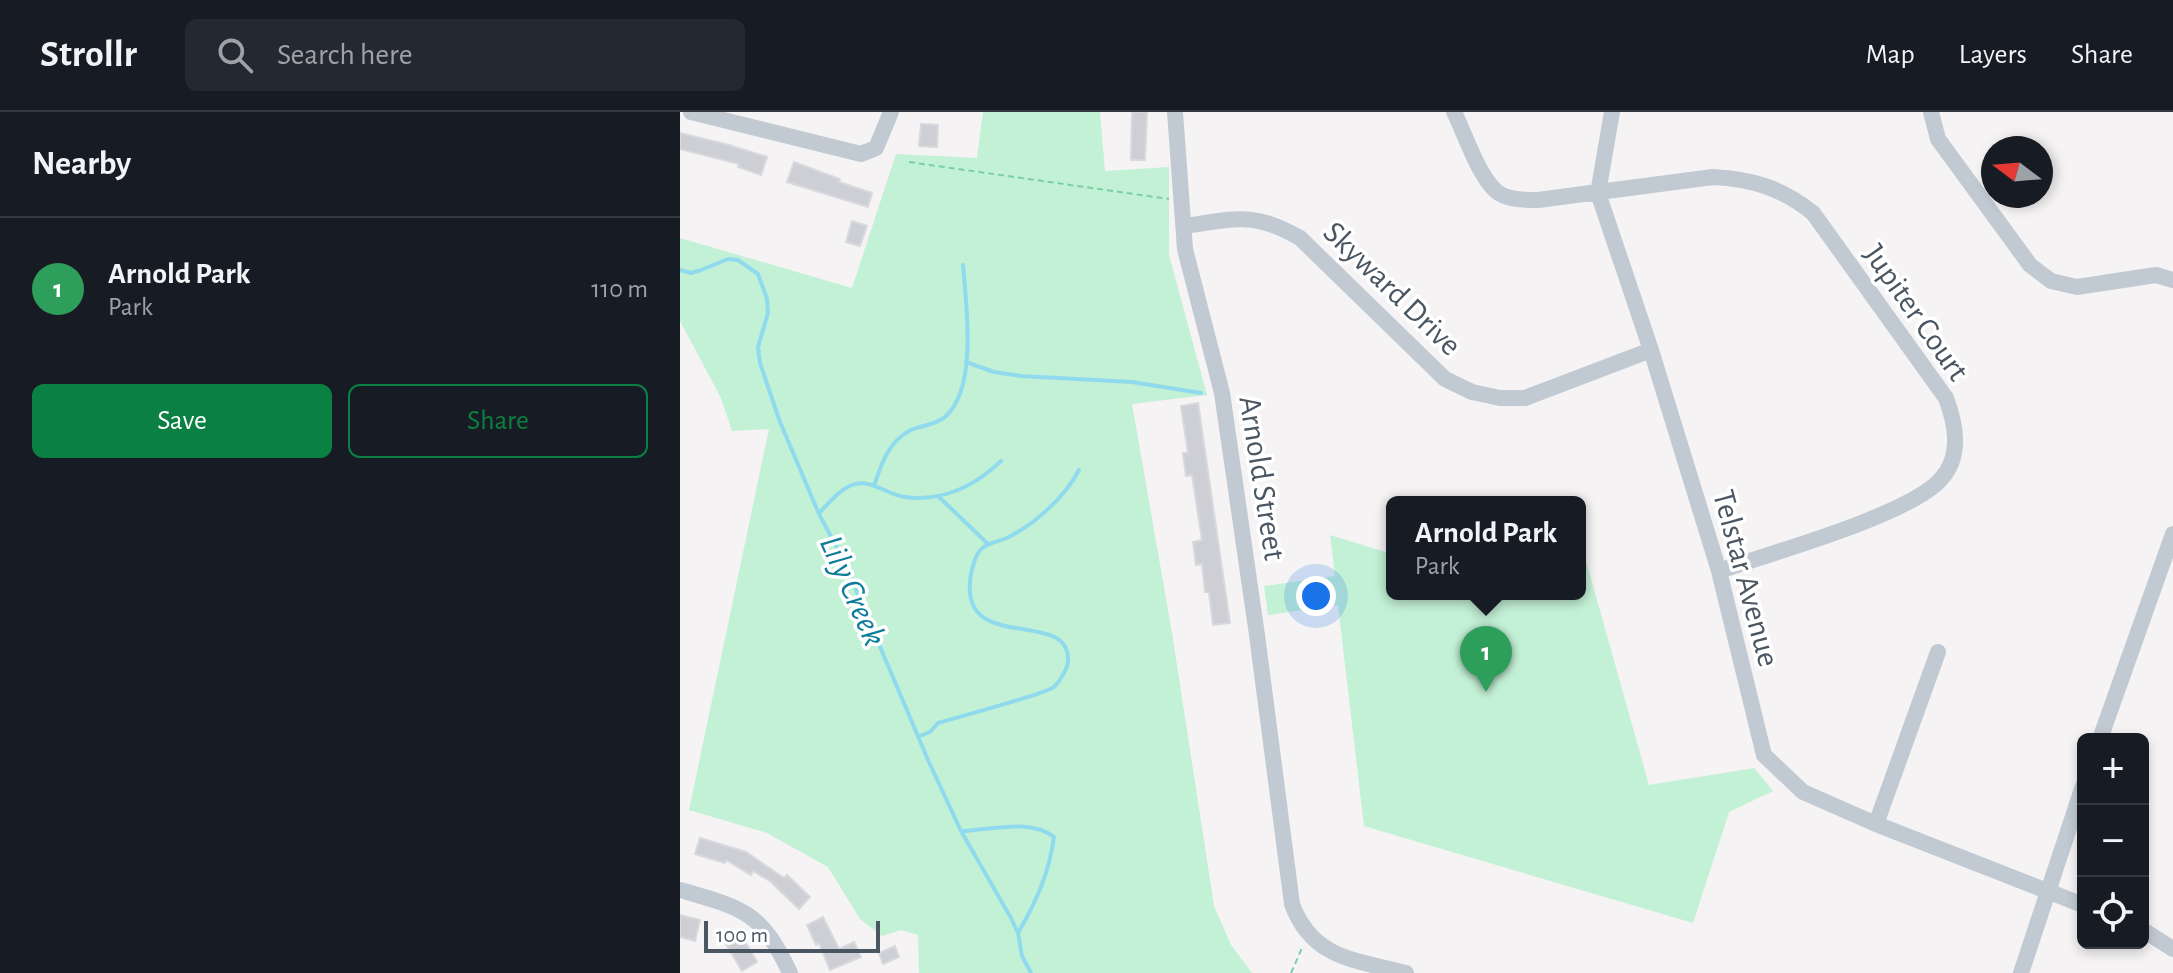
<!DOCTYPE html>
<html lang="en">
<head>
<meta charset="utf-8">
<style>
	body { margin:0; font-family:"Alegreya Sans",sans-serif; background:#242831; color:#f1f3f6 }
	.controls { position:absolute; right:24px; bottom:24px; display:grid; overflow:hidden; border-radius:12px; box-shadow:0 4px 12px #0003 }
	.controls button { width:72px; height:72px; display:grid; place-items:center; padding:0; border:0; border-bottom:2px solid #363941; background:#171b24; color:#f1f3f6; font:40px sans-serif }
	.compass { position:absolute; left:1301px; top:24px; width:72px; height:72px; border-radius:50%; background:#171b24; box-shadow:0 4px 12px #0003; rotate:286deg }
	.scale { position:absolute; left:24px; bottom:20px; width:176px; box-sizing:border-box; padding-left:8px; border:4px solid #4a5661; border-top:0; font-size:22px; line-height:28px; white-space:nowrap; color:#4a5661; -webkit-text-stroke:6px #fff; paint-order:stroke }
	.you { position:absolute; left:636px; top:484px; width:28px; height:28px; margin:-20px; border:6px solid #fff; border-radius:50%; background:#1a73e8; box-shadow:0 0 0 12px #1a73e833 }
	.badge { display:grid; place-items:center; width:52px; height:52px; border-radius:50%; background:#0b8043; color:#fff; font-size:26px; font-weight:700 }
	.pin { position:absolute; translate:-50% -66px; filter:drop-shadow(0 2px 4px #0008) }
	.pin::after { content:''; position:absolute; top:42px; width:28px; height:24px; background:inherit; clip-path:polygon(0 0,100% 0,50% 100%) }
	.popup { position:absolute; left:706px; top:384px; width:200px; height:104px; box-sizing:border-box; display:grid; place-content:center; border-radius:12px; background:#171b24; filter:drop-shadow(0 2px 6px #0005); font-size:26px; white-space:nowrap; color:#9ea1a6 }
	.popup b { font-size:30px; color:#f1f3f6 }
	.popup::after { content:''; position:absolute; left:50%; top:100%; margin-left:-16px; border:16px solid transparent; border-top-color:#171b24 }
	.list { margin:0; padding:0; list-style:none }
	h2 { display:flex; justify-content:space-between; align-items:center; height:104px; margin:0; padding:0 32px; font-size:34px }
	h2 small { font-size:26px; font-weight:400; color:#9ea1a6 }
	.list li { display:grid; grid-template-columns:52px 1fr auto; gap:24px; align-items:center; box-sizing:border-box; height:144px; padding:0 32px; border-top:2px solid #363941 }
	.list b { display:block; font-size:30px; white-space:nowrap }
	.list p { margin:0; font-size:26px; white-space:nowrap; color:#9ea1a6 }
	.list em { font-size:26px; font-style:normal; color:#9ea1a6 }
	.actions { display:flex; gap:16px; padding:24px 32px }
	.actions a { flex:1; padding:18px 0; border:2px solid #0b8043; border-radius:12px; text-align:center; font-size:28px; color:#0b8043 }
	.actions .main { background:#0b8043; color:#fff }
	.icon { flex:none; width:44px; height:44px; fill:none; stroke:currentColor; stroke-width:2; stroke-linecap:round; stroke-linejoin:round }
	.map { position:relative; flex:none; width:1493px; height:861px; overflow:hidden }
	header { display:flex; align-items:center; gap:48px; box-sizing:border-box; height:112px; padding:0 40px; background:#171b24; border-bottom:2px solid #363941 }
	header strong { font-size:38px }
	nav { display:flex; gap:44px; margin-inline-start:auto; font-size:28px }
	.search { width:560px; height:72px; background:#242831; display:flex; align-items:center; gap:20px; box-sizing:border-box; padding:0 28px; border-radius:12px; color:#9ea1a6; font-size:30px }
	main { display:flex }
	aside { flex:1; background:#171b24 }
	.map>svg:first-child { display:block }
</style>
</head>
<body>
<header>
<strong>Strollr</strong>
<div class="search"><svg class="icon" aria-label="search" viewBox="0 0 24 24"><circle cx="10" cy="10" r="6"/><path d="M15 15l6 6"/></svg>Search here</div>
<nav><a>Map</a><a>Layers</a><a>Share</a></nav>
</header>
<main>
<aside>
<h2>Nearby<small></small></h2>
<ul class="list">
<li><span class="badge" style="background:#2e9e5b">1</span><div><b>Arnold Park</b><p>Park</p></div><em>110 m</em></li>
</ul>
<div class="actions"><a class="main">Save</a><a>Share</a></div>
</aside>
<div class="map">
<svg width="1493" height="861" viewBox="0 0 1493 861">
	<rect width="100%" height="100%" fill="#f5f3f3"/>
	<path fill="#c3f1d5" d="M303,0H420L425,59L489,55V143L527,283L452,292L492,521L534,794L551,833L572,861H239L238,823L221,818L202,824L180,807L148,755L87,721L9,698L89,317L52,319L41,286L0,209V126L172,176L216,42L297,46Z
		M650,423L712,442V482H900L901,431L969,673L1074,656L1093,679L1049,700L1013,811L684,714L658,493L588,503L584,474L655,464Z"/>
	<g fill="none" stroke-linecap="round" stroke-linejoin="round">
		<path stroke="#90daee" stroke-width="4" d="M0,158L11,161L21,158L48,147L58,148L78,162L87,187L88,201L78,235L80,251L100,310L139,402L162,445L248,648L281,719L331,806L338,821L342,844L351,861
			M286,250L314,260L341,264L452,270L521,281
			M194,374C201,353 209,328 231,318C243,313 256,313 266,304C298,275 286,191 283,153
			M258,384L308,432
			M139,401C149,391 159,378 172,373C191,366 207,383 225,385C262,390 295,374 321,349
			M240,624L250,620L258,611C277,605 366,582 374,575C380,569 388,556 388,549C391,496 284,541 290,471C290,463 294,448 298,441C305,430 319,430 329,425C356,411 385,385 399,358
			M281,719C309,718 350,706 374,725C369,762 356,790 338,821"/>
	</g>
	<path fill="#cdcfd5" stroke="#d7d9de" stroke-width="2" d="M452,0H467L465,48H451Z
		M241,12L258,13L257,35L239,34Z
		M0,21L49,33L87,45L81,63L58,55L59,52L0,37Z
		M114,50L160,67L159,70L192,81L188,95L107,70Z
		M172,109L187,114L180,134L166,130Z
		M518,291L550,511L533,513L529,480H525L522,452L516,453L513,430L522,428L512,363L506,364L503,341H508L501,294Z
		M20,726L66,740L104,766L107,763L130,785L119,797L90,769L73,759L71,763L46,748L45,751L15,742Z
		M0,803L20,808L15,829L0,825Z
		M143,805L159,837L174,830L181,845L150,858L139,831L136,833L127,813Z
		M61,823L77,850L62,859L46,832Z
		M215,834L219,845L203,852L199,841Z"/>
	<g fill="none" stroke-linecap="round" stroke-linejoin="round">
		<path stroke="#7ad0a6" stroke-width="2" stroke-dasharray="6 4" stroke-linecap="butt" d="M229,50L489,87
			M611,861L622,836"/>
		<path stroke="#c1cad2" stroke-width="16" d="M11,0L181,42L196,36L211,0
			M495,0L505,137L542,281L577,523L612,792C632,847 676,848 726,861
			M774,0C785,22 798,63 816,79C826,88 845,88 858,88L1033,65C1072,67 1102,76 1133,101L1266,286C1276,313 1282,344 1261,367C1230,403 1088,442 1039,459
			M932,0L918,81L971,238L1039,459L1084,643L1123,680L1196,712L1403,793
			M1251,0L1258,27L1350,153L1371,169L1397,175L1476,163L1493,168
			M504,114C556,107 573,99 620,126L765,267L792,280L820,286H845L971,238
			M1420,627L1493,422
			M1196,712L1258,540
			M0,778C63,796 81,799 110,861
			M1463,818L1493,837
			M1341,861L1403,674"/>
	</g>
	<g text-anchor="middle" stroke-width="7" stroke-linejoin="round" paint-order="stroke">
		<g font-size="32" fill="#4a5661" stroke="#fff">
			<text transform="translate(713 176) rotate(44)" y="11">Skyward Drive</text>
			<text transform="translate(1237 200) rotate(55)" y="11">Jupiter Court</text>
			<text transform="translate(583 366) rotate(81)" y="11">Arnold Street</text>
			<text transform="translate(1067 466) rotate(75)" y="11">Telstar Avenue</text>
		</g>
		<g font-size="34" font-style="italic" fill="#0c7c9b" stroke="#fff">
			<text transform="translate(174 478) rotate(66)" y="12">Lily Creek</text>
		</g>
	</g>
</svg>
<div class="controls">
<button>+</button>
<button>−</button>
<button><svg class="icon" aria-label="locate" viewBox="0 0 24 24"><circle cx="12" cy="12" r="6"/><path d="M12 2v4M12 18v4M2 12h4M18 12h4"/></svg></button>
</div>
<svg class="compass" viewBox="-18 -18 36 36"><path d="M0-13l5 13h-10z" fill="#e53935"/><path d="M0 13l5-13h-10z" fill="#9ea1a6"/></svg>
<div class="scale">100 m</div>
<div class="you"></div>
<div class="pin badge" style="left:806px;top:580px;background:#2e9e5b">1</div>
<div class="popup"><b>Arnold Park</b>Park</div>
</div>
</main>
</body>
</html>
